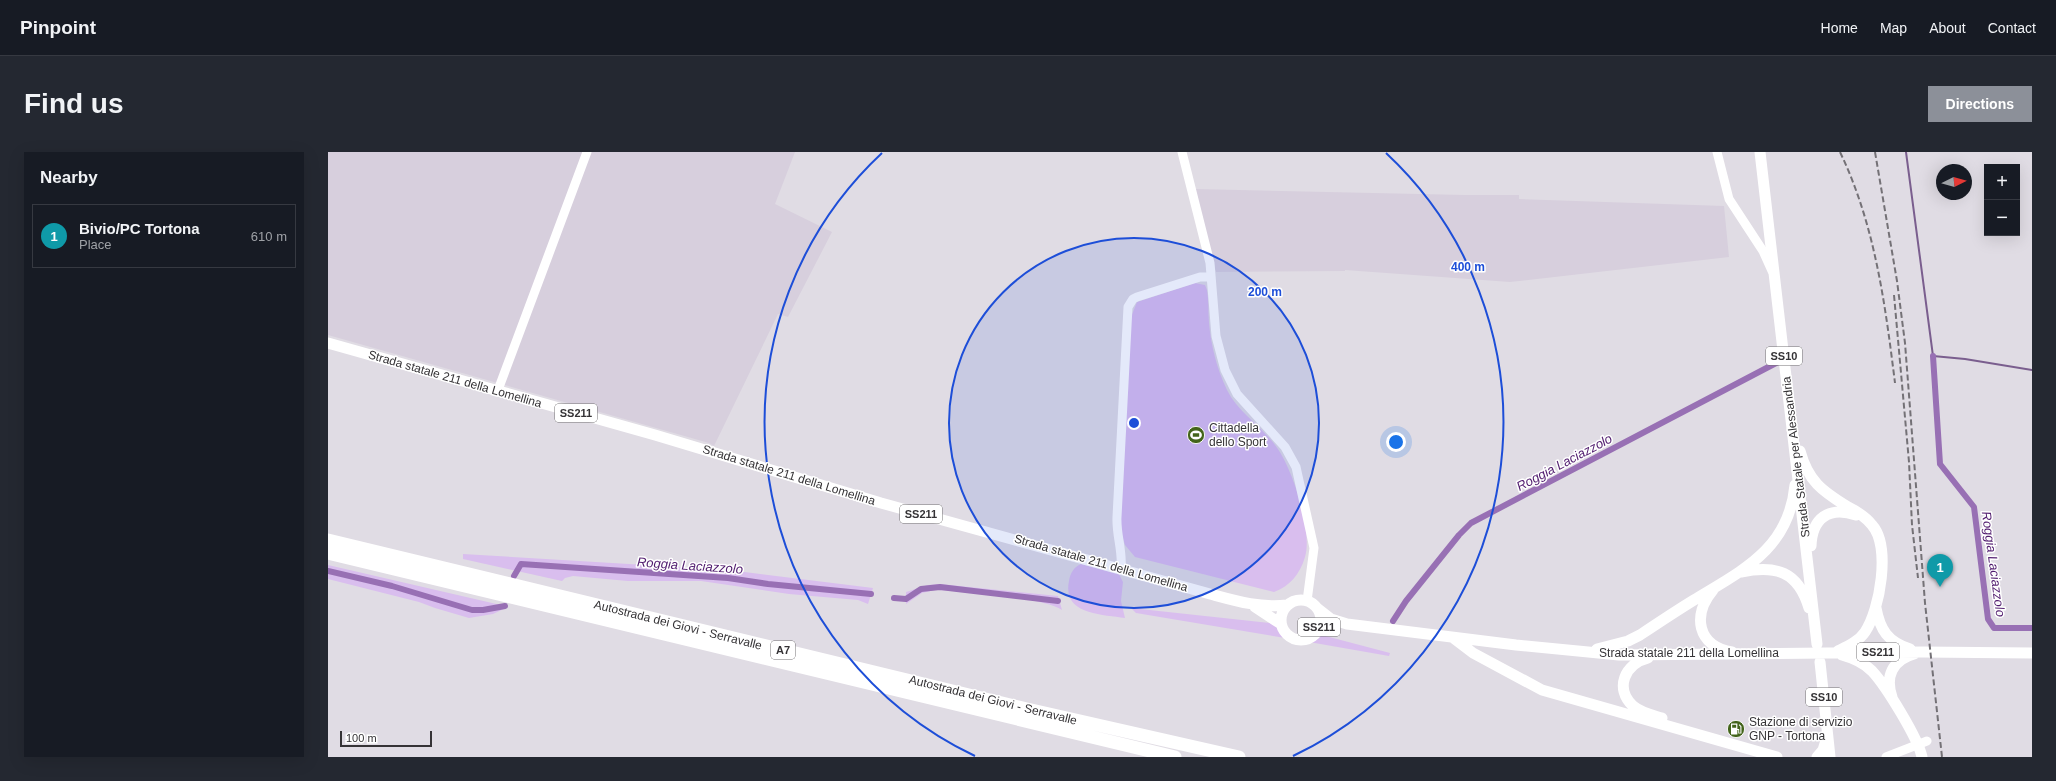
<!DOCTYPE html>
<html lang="en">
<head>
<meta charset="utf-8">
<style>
	body { margin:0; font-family:Helvetica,sans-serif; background:#242831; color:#f1f3f6 }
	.controls { position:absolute; right:12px; top:12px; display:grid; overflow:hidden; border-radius:0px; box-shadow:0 4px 16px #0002 }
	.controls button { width:36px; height:36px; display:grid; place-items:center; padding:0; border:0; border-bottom:1px solid #363941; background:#171b24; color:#f1f3f6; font:20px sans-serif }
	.compass { position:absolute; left:1608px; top:12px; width:36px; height:36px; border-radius:50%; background:#171b24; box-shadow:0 4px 16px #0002; rotate:85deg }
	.scale { position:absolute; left:12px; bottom:10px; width:92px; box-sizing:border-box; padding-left:4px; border:2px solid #353336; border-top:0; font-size:11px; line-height:14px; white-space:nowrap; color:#353336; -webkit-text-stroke:3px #fff; paint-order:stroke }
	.you { position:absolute; left:1068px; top:290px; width:14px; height:14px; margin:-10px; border:3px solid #fff; border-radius:50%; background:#1a73e8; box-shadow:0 0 0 6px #1a73e833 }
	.badge { display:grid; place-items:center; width:26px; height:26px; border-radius:50%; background:#8c9099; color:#fff; font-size:13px; font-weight:700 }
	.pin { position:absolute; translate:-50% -33px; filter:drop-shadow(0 1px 2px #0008) }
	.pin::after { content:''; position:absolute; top:21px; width:14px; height:12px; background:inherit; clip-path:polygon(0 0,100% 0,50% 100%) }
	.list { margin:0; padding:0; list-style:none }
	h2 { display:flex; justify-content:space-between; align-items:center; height:52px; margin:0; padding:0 16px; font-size:17px }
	h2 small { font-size:13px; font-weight:400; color:#9ea1a6 }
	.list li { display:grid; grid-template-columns:26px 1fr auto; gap:12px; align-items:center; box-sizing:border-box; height:64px; margin:0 8px 8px; padding:0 8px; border:1px solid #363941; border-radius:0px }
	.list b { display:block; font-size:15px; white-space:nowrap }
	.list p { margin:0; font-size:13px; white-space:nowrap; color:#9ea1a6 }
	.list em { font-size:13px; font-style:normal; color:#9ea1a6 }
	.map { position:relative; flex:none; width:1704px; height:605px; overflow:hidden; border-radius:0px }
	header { display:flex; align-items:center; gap:24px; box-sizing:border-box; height:56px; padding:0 20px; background:#171b24; border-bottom:1px solid #363941 }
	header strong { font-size:19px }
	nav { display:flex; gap:22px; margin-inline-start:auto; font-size:14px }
	.intro { display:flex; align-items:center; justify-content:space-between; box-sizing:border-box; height:96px; padding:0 24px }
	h1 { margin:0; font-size:28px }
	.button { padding:10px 18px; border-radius:0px; background:#8c9099; color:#fff; font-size:14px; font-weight:700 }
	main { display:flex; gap:24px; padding:0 24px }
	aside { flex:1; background:#171b24; border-radius:0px; box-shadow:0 4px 16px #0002 }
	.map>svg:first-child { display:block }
</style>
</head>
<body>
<header>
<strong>Pinpoint</strong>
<nav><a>Home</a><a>Map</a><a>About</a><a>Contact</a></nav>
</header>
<div class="intro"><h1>Find us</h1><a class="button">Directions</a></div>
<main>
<aside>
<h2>Nearby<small></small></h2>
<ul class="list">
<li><span class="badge" style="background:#0f9aa8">1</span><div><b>Bivio/PC Tortona</b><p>Place</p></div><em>610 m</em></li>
</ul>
</aside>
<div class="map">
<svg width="1704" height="605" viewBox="0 0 1704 605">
	<rect width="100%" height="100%" fill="#e0dce4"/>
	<path fill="#d7cfdd" d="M0,0H467L447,52L504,80L460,165L450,162L386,294L381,291L0,183Z
		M867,37L1137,43H1191V47L1396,54L1401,105L1182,130L1017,118V119L888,120Z"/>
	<path fill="#d9beee" d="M867,131L877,133L879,138C881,149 880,160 881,171C883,194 889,217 899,238C910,260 933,274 947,293C964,314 985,379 977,405C972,422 962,434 946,440L807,405L797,393L792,377L803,165L809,150Z
		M135,402L401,418L545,436L540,452L530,448L461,442L373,429H300L245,424L237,426L234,429L135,407Z
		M753,412L791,422L795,430L793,449L797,466C774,462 734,463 741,429C742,421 746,415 753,412Z
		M0,413L177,454L180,455L165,462L141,466L107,456L91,450L0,427Z
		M612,432L730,444L734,458C715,445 633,439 607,438L594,441L578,452V440L600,433Z
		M803,456L950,472L957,484V486L808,461Z
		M990,482L1062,501L1061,504L981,490Z"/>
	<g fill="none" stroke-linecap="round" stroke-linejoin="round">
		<path stroke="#7a5e8e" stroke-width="2" d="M1578,0L1605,204L1637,207L1704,218"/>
		<path stroke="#9870b4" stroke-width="6" d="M1605,204L1612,312L1646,355L1660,467L1666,476H1704
			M0,419L64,434L144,458H155L177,454
			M186,424L193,412L400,426L440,432L543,442
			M566,446L578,447L593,437L612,435L730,449
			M1065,469L1078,449L1131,383L1143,371L1450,210"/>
		<path stroke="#fff" stroke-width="9" d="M854,0L882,111L888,184L897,218L909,242L957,295L968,315L986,396L979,449
			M1389,0L1401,47L1435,99L1444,119
			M170,238L259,0
			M793,417C795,399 788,383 789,365L800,155L805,147L809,145L872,125H883
			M1558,605L1599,589"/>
		<path stroke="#fff" stroke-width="11" d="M1432,0L1489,492
			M0,191L327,283L553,351L882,442C908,449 931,456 959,453
			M1472,299C1480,329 1494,339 1520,355C1528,359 1538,365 1544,373C1563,394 1552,458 1537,480C1531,489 1520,494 1510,499
			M1483,394C1484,366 1501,354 1528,363
			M1413,420C1448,413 1470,419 1481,456
			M1385,438C1364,463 1369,494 1404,500
			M953 468a20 20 0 1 1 40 0a20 20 0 1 1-40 0Z
			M927,455L953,472
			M989,456L1003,467L1019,472L1188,493L1291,503L1594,500L1704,501
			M1548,456C1552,478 1560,490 1582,497
			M1124,485L1145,501L1214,538L1449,605
			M1269,497L1300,489L1312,483C1330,471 1348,459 1366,448C1415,418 1461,397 1467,333
			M1514,503C1525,506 1536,511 1544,519C1558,534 1590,586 1594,605
			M1320,506C1297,512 1286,536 1305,554C1313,561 1324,563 1334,566
			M1492,510L1502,605
			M1564,545C1557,525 1564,508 1586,502
			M1489,605L1495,598L1499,585"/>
		<path stroke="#fff" stroke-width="13" d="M0,388L699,557L911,605
			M0,401L847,605"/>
		<path stroke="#747176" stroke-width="2" stroke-dasharray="6 3" stroke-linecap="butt" d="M1512,0C1547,73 1557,151 1567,231
			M1547,0L1569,129L1577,191L1597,451L1614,605
			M1566,143L1581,310L1584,373L1590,426"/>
	</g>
	<circle cx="806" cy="271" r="185" fill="#1d4ed8" fill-opacity=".12"/>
	<g fill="none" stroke="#1d4ed8" stroke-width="2">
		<circle cx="806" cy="271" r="185"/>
		<path d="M647 604A369 369 0 0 1 554 1M1058 1A369 369 0 0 1 965 604"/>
	</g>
	<defs>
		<symbol id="stadium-disc" viewBox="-11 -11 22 22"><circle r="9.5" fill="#43641b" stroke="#fff"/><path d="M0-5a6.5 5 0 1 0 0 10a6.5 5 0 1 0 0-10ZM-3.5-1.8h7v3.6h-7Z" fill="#fff"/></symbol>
		<symbol id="fuel-disc" viewBox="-11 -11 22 22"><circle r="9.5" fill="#43641b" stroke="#fff"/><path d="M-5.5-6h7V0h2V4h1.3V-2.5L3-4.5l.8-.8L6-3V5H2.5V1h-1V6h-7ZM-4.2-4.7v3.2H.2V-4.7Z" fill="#fff"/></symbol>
	</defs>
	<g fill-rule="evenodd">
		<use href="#stadium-disc" x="858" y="273" width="20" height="20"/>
		<use href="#fuel-disc" x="1398" y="567" width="20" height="20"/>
	</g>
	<g text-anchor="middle" stroke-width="3" stroke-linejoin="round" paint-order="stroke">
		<g fill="#fff" stroke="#727072" stroke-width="1">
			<rect x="1438" y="195" width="36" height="18" rx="3"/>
			<rect x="227" y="252" width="42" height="18" rx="3"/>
			<rect x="572" y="353" width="42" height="18" rx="3"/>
			<rect x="970" y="466" width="42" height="18" rx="3"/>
			<rect x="443" y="489" width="24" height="18" rx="3"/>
			<rect x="1529" y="491" width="42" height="18" rx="3"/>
			<rect x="1478" y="536" width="36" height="18" rx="3"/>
		</g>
		<g font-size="11" font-weight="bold" fill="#353336">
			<text x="1456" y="208">SS10</text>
			<text x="248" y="265">SS211</text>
			<text x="593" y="366">SS211</text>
			<text x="991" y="479">SS211</text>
			<text x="455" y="502">A7</text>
			<text x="1550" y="504">SS211</text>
			<text x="1496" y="549">SS10</text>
		</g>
		<g font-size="12" fill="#353336" stroke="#fff">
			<text transform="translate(127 227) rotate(16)" y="4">Strada statale 211 della Lomellina</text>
			<text transform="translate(1468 305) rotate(-97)" y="4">Strada Statale per Alessandria</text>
			<text transform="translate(461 323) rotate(17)" y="4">Strada statale 211 della Lomellina</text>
			<text transform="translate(773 411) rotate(16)" y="4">Strada statale 211 della Lomellina</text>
			<text transform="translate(350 473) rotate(14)" y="4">Autostrada dei Giovi - Serravalle</text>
			<text x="1361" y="505">Strada statale 211 della Lomellina</text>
			<text transform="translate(665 548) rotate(14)" y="4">Autostrada dei Giovi - Serravalle</text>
		</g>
		<g font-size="12" fill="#353336" stroke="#fff" text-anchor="start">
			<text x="881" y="280">Cittadella<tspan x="881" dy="14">dello Sport</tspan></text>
			<text x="1421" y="574">Stazione di servizio<tspan x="1421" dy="14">GNP - Tortona</tspan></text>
		</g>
		<g font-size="13" font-style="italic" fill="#501b6e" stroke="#fff">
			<text transform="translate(1236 310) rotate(-28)" y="5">Roggia Laciazzolo</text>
			<text transform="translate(1666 412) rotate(82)" y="5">Roggia Laciazzolo</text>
			<text transform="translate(362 413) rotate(4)" y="5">Roggia Laciazzolo</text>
		</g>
	</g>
	<circle cx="806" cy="271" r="6" fill="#1d4ed8" stroke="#fff" stroke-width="2"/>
	<g font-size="12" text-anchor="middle" font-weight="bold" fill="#1d4ed8" stroke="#fff" stroke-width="3" stroke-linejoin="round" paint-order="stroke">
		<text x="1140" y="119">400 m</text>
		<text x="937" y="144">200 m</text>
	</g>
</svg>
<div class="controls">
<button>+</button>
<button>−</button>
</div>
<svg class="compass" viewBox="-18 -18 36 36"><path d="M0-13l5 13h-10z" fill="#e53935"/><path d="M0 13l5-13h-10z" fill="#9ea1a6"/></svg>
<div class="scale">100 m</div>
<div class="you"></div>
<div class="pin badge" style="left:1612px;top:435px;background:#0f9aa8">1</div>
</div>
</main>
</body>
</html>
